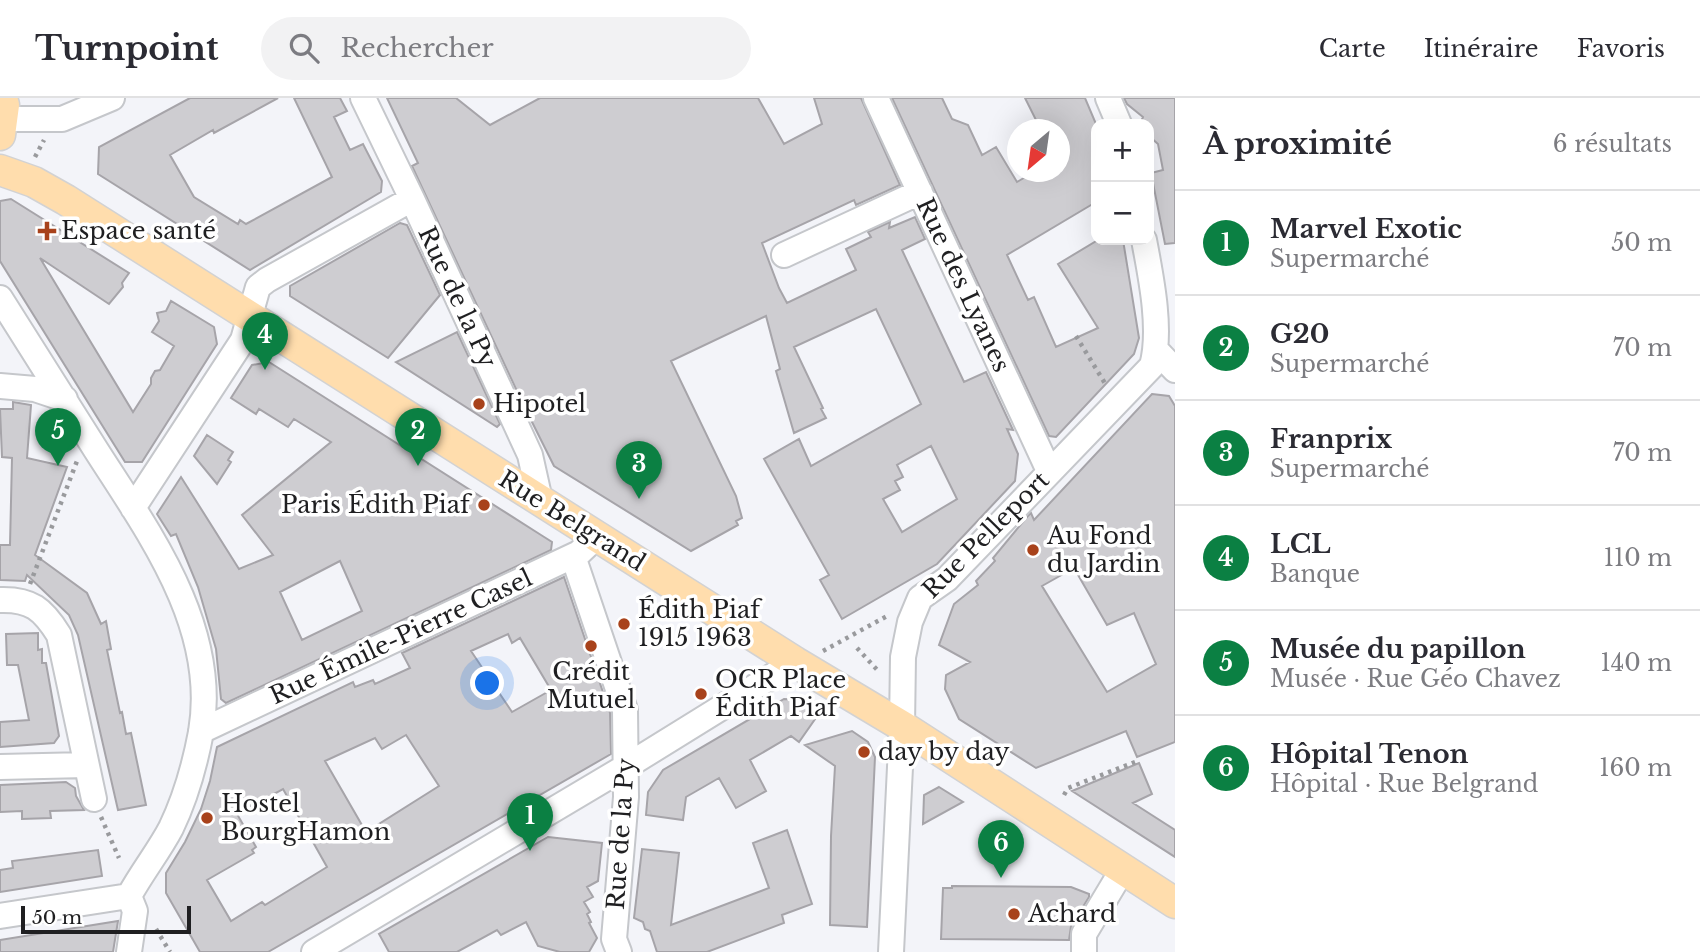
<!DOCTYPE html>
<html lang="fr">
<head>
<meta charset="utf-8">
<style>
	body { margin:0; font-family:"Libre Baskerville",serif; background:#f2f2f3; color:#2b2b33 }
	.controls { position:absolute; right:21px; top:21px; display:grid; overflow:hidden; border-radius:14px; box-shadow:0 7px 28px #0002 }
	.controls button { width:63px; height:63px; display:grid; place-items:center; padding:0; border:0; border-bottom:2px solid #e1e1e2; background:#fff; color:#2b2b33; font:35px sans-serif }
	.compass { position:absolute; left:1007px; top:21px; width:63px; height:63px; border-radius:50%; background:#fff; box-shadow:0 7px 28px #0002; rotate:209deg }
	.scale { position:absolute; left:21px; bottom:18px; width:170px; box-sizing:border-box; padding-left:7px; border:4px solid #1f1f21; border-top:0; font-size:19px; line-height:24px; white-space:nowrap; color:#1f1f21; -webkit-text-stroke:5px #fff; paint-order:stroke }
	.you { position:absolute; left:488px; top:586px; width:24px; height:24px; margin:-18px; border:5px solid #fff; border-radius:50%; background:#1a73e8; box-shadow:0 0 0 10px #1a73e833 }
	.badge { display:grid; place-items:center; width:46px; height:46px; border-radius:50%; background:#0b8043; color:#fff; font-size:23px; font-weight:700 }
	.pin { position:absolute; translate:-50% -58px; filter:drop-shadow(0 2px 4px #0008) }
	.pin::after { content:''; position:absolute; top:37px; width:24px; height:21px; background:inherit; clip-path:polygon(0 0,100% 0,50% 100%) }
	.list { margin:0; padding:0; list-style:none }
	h2 { display:flex; justify-content:space-between; align-items:center; height:91px; margin:0; padding:0 28px; font-size:30px }
	h2 small { font-size:23px; font-weight:400; color:#7c7c81 }
	.list li { display:grid; grid-template-columns:46px 1fr auto; gap:21px; align-items:center; box-sizing:border-box; height:105px; padding:0 28px; border-top:2px solid #e1e1e2 }
	.list b { display:block; font-size:26px; white-space:nowrap }
	.list p { margin:0; font-size:23px; white-space:nowrap; color:#7c7c81 }
	.list em { font-size:23px; font-style:normal; color:#7c7c81 }
	.icon { flex:none; width:38px; height:38px; fill:none; stroke:currentColor; stroke-width:2; stroke-linecap:round; stroke-linejoin:round }
	.map { position:relative; flex:none; width:1175px; height:854px; overflow:hidden }
	header { display:flex; align-items:center; gap:42px; box-sizing:border-box; height:98px; padding:0 35px; background:#fff; border-bottom:2px solid #e1e1e2 }
	header strong { font-size:33px }
	nav { display:flex; gap:38px; margin-inline-start:auto; font-size:24px }
	.search { width:490px; height:63px; background:#f2f2f3; display:flex; align-items:center; gap:18px; box-sizing:border-box; padding:0 24px; border-radius:38px; color:#7c7c81; font-size:26px }
	main { display:flex }
	aside { flex:1; background:#fff }
	.map>svg:first-child { display:block }
</style>
</head>
<body>
<header>
<strong>Turnpoint</strong>
<div class="search"><svg class="icon" aria-label="search" viewBox="0 0 24 24"><circle cx="10" cy="10" r="6"/><path d="M15 15l6 6"/></svg>Rechercher</div>
<nav><a>Carte</a><a>Itinéraire</a><a>Favoris</a></nav>
</header>
<main>
<div class="map">
<svg width="1175" height="854" viewBox="0 0 1175 854">
	<rect width="100%" height="100%" fill="#f3f4f9"/>
	<path fill="#cecdd1" stroke="#a6a4a9" stroke-width="2" fill-rule="evenodd" d="M190,0H278L214,35L213,32L170,57L194,99L238,126L240,122L246,126L332,79L294,0H340L347,13L334,19L350,52L363,46L382,83L381,94L250,172L98,76L99,49Z
		M387,0H456L490,27L540,0H758L784,46L822,26L814,0H861L900,87L856,107L854,102L762,145L779,190L787,205L856,172L846,151L871,139L868,134L890,124L889,130L915,119L925,141L902,152L964,284L986,274L1013,332L1007,331L1018,356L1015,383L937,466L842,521L820,482L829,477L764,361L799,341L811,368L921,306L876,211L794,249L823,310L821,311L826,320L794,335L776,273L780,271L766,218L671,263L736,398L742,420L736,423L738,427L691,453L554,368L523,306L412,68L418,65ZM931,348L957,401L902,434L883,401L900,392L895,383L903,379L897,367Z
		M892,0H942L952,21L968,27L982,57L996,49L1017,84L1034,74H1060V32H1041L1025,0H1085L1096,26V104L1007,157L1028,202L1034,199L1056,249L1098,230L1058,166L1098,142H1123L1139,240L1134,256L1056,339L1049,338Z
		M1124,0H1175V145L1165,146L1151,75L1163,72L1158,46L1149,38V26H1140L1143,19L1127,6Z
		M11,101L129,175L122,185L123,189L109,206L40,160L133,314L151,286V280L155,273L160,272L174,248L152,234L159,223L157,215L166,213L171,203L214,229L217,246L142,364H125L0,163V103Z
		M400,125L407,127L440,197L388,260L290,198V188Z
		M457,234L500,326L497,329L396,264Z
		M269,264L541,437L552,444L551,452L226,605L221,601L216,551L198,489L176,436L171,438L157,416L181,379L239,471L273,457L242,417L331,344L294,321L288,329L259,311L256,316L231,300L252,267ZM340,463L362,513L302,542L280,494Z
		M1152,296L1169,298L1175,308V644L1137,659L1126,633L1036,670L959,621L945,591L946,577L970,564L939,547L954,506L978,487L976,483L995,463L993,460L1027,419L1031,415L1034,422ZM1074,470L1107,527L1134,515L1156,566L1107,594L1042,488Z
		M13,304L31,307L27,360L67,369L35,457L87,495L101,526L106,523L111,551L107,552L120,615L122,614L126,636L131,635L146,707L118,712L78,537L69,517L27,477L25,483L0,482V447H10L12,360L2,359L0,311H13Z
		M207,337L233,354L228,362L231,364L217,386L194,358Z
		M564,479L610,615L611,656L268,854H200L166,795V775L185,744L201,711L210,683L217,649L353,584L355,589L373,582L375,586L410,570L402,555ZM508,536L512,545L520,540L551,592L512,614L471,553ZM406,637L439,688L366,734L325,663L375,640L382,651ZM283,691L327,769L265,807L262,804L231,823L207,782L254,755L252,752L256,749L237,716Z
		M38,535V552L42,551V565H46L59,638L54,645L0,649V624L29,622L18,567H7L6,536Z
		M784,601L801,602L820,614L799,644L791,638L750,662L766,693L736,710L719,680L686,699L683,722L646,717L648,694L663,672Z
		M852,633L868,644L875,659L867,829L830,827L831,738L835,668L805,647Z
		M1139,665L1152,696L1133,705L1175,732V759L1072,693Z
		M66,684L75,690L76,698L84,712L50,713L51,720L22,721V713L0,714V687Z
		M939,689L963,704L923,726L924,697Z
		M787,732L812,806L782,817L784,825L707,854H657L650,833L645,831L643,824L634,820L642,751L679,755L671,827L769,790L753,745Z
		M548,739L602,745L598,783L587,789L593,799L584,804L590,814L587,816L591,824L589,825L597,840L589,854H560L538,848L526,824L501,837L497,832L457,854H389L379,836Z
		M98,752L102,778L0,794V772L13,770L12,763Z
		M952,788L1071,789L1089,796V799L1071,828L1069,842L941,841L943,790H952Z
		M118,823L113,854H0V842Z"/>
	<g fill="none" stroke-linecap="round" stroke-linejoin="round">
		<defs>
			<path id="minor" d="M363,0L412,101L530,357L540,402
				M876,0L1049,373
				M1108,0L1119,26
				M2,21H62L112,0
				M784,157L920,94
				M0,200C32,250 64,301 96,352C149,435 219,529 201,634C195,666 185,701 171,730C159,753 142,774 129,798
				M1156,252L1175,272
				M0,288L35,291L65,301
				M133,410L243,242L258,189L267,182L412,101
				M573,458L625,612L626,699L614,841L619,854
				M0,502C31,501 43,511 59,537L94,701
				M201,633L579,455L597,438
				M0,669L86,667
				M0,818L129,798
				M129,854L135,813L129,798
				M314,854L627,668L795,564
				M891,854L902,628L903,559L910,524L920,500L947,481L1152,268C1162,232 1151,179 1144,142
				M1084,854V836L1123,771"/>
			<path id="major" d="M0,37L4,7L2,0
				M0,72L34,84L66,102L795,564L902,628L1175,805"/>
		</defs>
		<use href="#minor" stroke="#c5c7cb" stroke-width="28"/>
		<use href="#major" stroke="#d2d2d3" stroke-width="33"/>
		<path stroke="#999a9d" stroke-width="4.5" stroke-dasharray="3.5 5" stroke-linecap="butt" d="M35,59L44,42
			M1076,238L1106,287
			M30,486L77,363
			M857,550L880,575
			M823,553L889,517
			M1064,697L1068,690L1135,664
			M101,719L119,760
			M156,831L170,854"/>
		<use href="#minor" stroke="#fff" stroke-width="24"/>
		<use href="#major" stroke="#ffddad" stroke-width="30"/>
	</g>
	<g fill="#a8421b" stroke="#fff" stroke-width="2.5">
		<path d="M43.5 122.5h7v7h7v7h-7v7h-7v-7h-7v-7h7z"/>
		<circle cx="479" cy="306" r="7"/>
		<circle cx="484" cy="407" r="7"/>
		<circle cx="1033" cy="452" r="7"/>
		<circle cx="624" cy="526" r="7"/>
		<circle cx="591" cy="548" r="7"/>
		<circle cx="701" cy="596" r="7"/>
		<circle cx="864" cy="654" r="7"/>
		<circle cx="207" cy="720" r="7"/>
		<circle cx="1014" cy="816" r="7"/>
	</g>
	<g text-anchor="middle" stroke-width="7" stroke-linejoin="round" paint-order="stroke">
		<g font-size="24" fill="#1f1f21" stroke="#fff" text-anchor="start">
			<text x="61" y="141">Espace santé</text>
			<text x="493" y="314">Hipotel</text>
			<text x="470" y="415" text-anchor="end">Paris Édith Piaf</text>
			<text x="1047" y="446">Au Fond<tspan x="1047" dy="28">du Jardin</tspan></text>
			<text x="638" y="520">Édith Piaf<tspan x="638" dy="28">1915 1963</tspan></text>
			<text x="591" y="582" text-anchor="middle">Crédit<tspan x="591" dy="28">Mutuel</tspan></text>
			<text x="715" y="590">OCR Place<tspan x="715" dy="28">Édith Piaf</tspan></text>
			<text x="878" y="662">day by day</text>
			<text x="221" y="714">Hostel<tspan x="221" dy="28">BourgHamon</tspan></text>
			<text x="1028" y="824">Achard</text>
		</g>
		<g font-size="24" fill="#1f1f21" stroke="#fff">
			<text transform="translate(963 187) rotate(65)" y="8">Rue des Lyanes</text>
			<text transform="translate(457 199) rotate(65)" y="8">Rue de la Py</text>
			<text transform="translate(572 423) rotate(32)" y="8">Rue Belgrand</text>
			<text transform="translate(986 437) rotate(-45)" y="8">Rue Pelleport</text>
			<text transform="translate(401 539) rotate(-25)" y="8">Rue Émile-Pierre Casel</text>
			<text transform="translate(621 736) rotate(-86)" y="8">Rue de la Py</text>
		</g>
	</g>
</svg>
<div class="controls">
<button>+</button>
<button>−</button>
</div>
<svg class="compass" viewBox="-18 -18 36 36"><path d="M0-13l5 13h-10z" fill="#e53935"/><path d="M0 13l5-13h-10z" fill="#7c7c81"/></svg>
<div class="scale">50 m</div>
<div class="you"></div>
<div class="pin badge" style="left:530px;top:753px">1</div>
<div class="pin badge" style="left:418px;top:368px">2</div>
<div class="pin badge" style="left:639px;top:401px">3</div>
<div class="pin badge" style="left:265px;top:272px">4</div>
<div class="pin badge" style="left:58px;top:368px">5</div>
<div class="pin badge" style="left:1001px;top:780px">6</div>
</div>
<aside>
<h2>À proximité<small>6 résultats</small></h2>
<ul class="list">
<li><span class="badge">1</span><div><b>Marvel Exotic</b><p>Supermarché</p></div><em>50 m</em></li>
<li><span class="badge">2</span><div><b>G20</b><p>Supermarché</p></div><em>70 m</em></li>
<li><span class="badge">3</span><div><b>Franprix</b><p>Supermarché</p></div><em>70 m</em></li>
<li><span class="badge">4</span><div><b>LCL</b><p>Banque</p></div><em>110 m</em></li>
<li><span class="badge">5</span><div><b>Musée du papillon</b><p>Musée · Rue Géo Chavez</p></div><em>140 m</em></li>
<li><span class="badge">6</span><div><b>Hôpital Tenon</b><p>Hôpital · Rue Belgrand</p></div><em>160 m</em></li>
</ul>
</aside>
</main>
</body>
</html>
